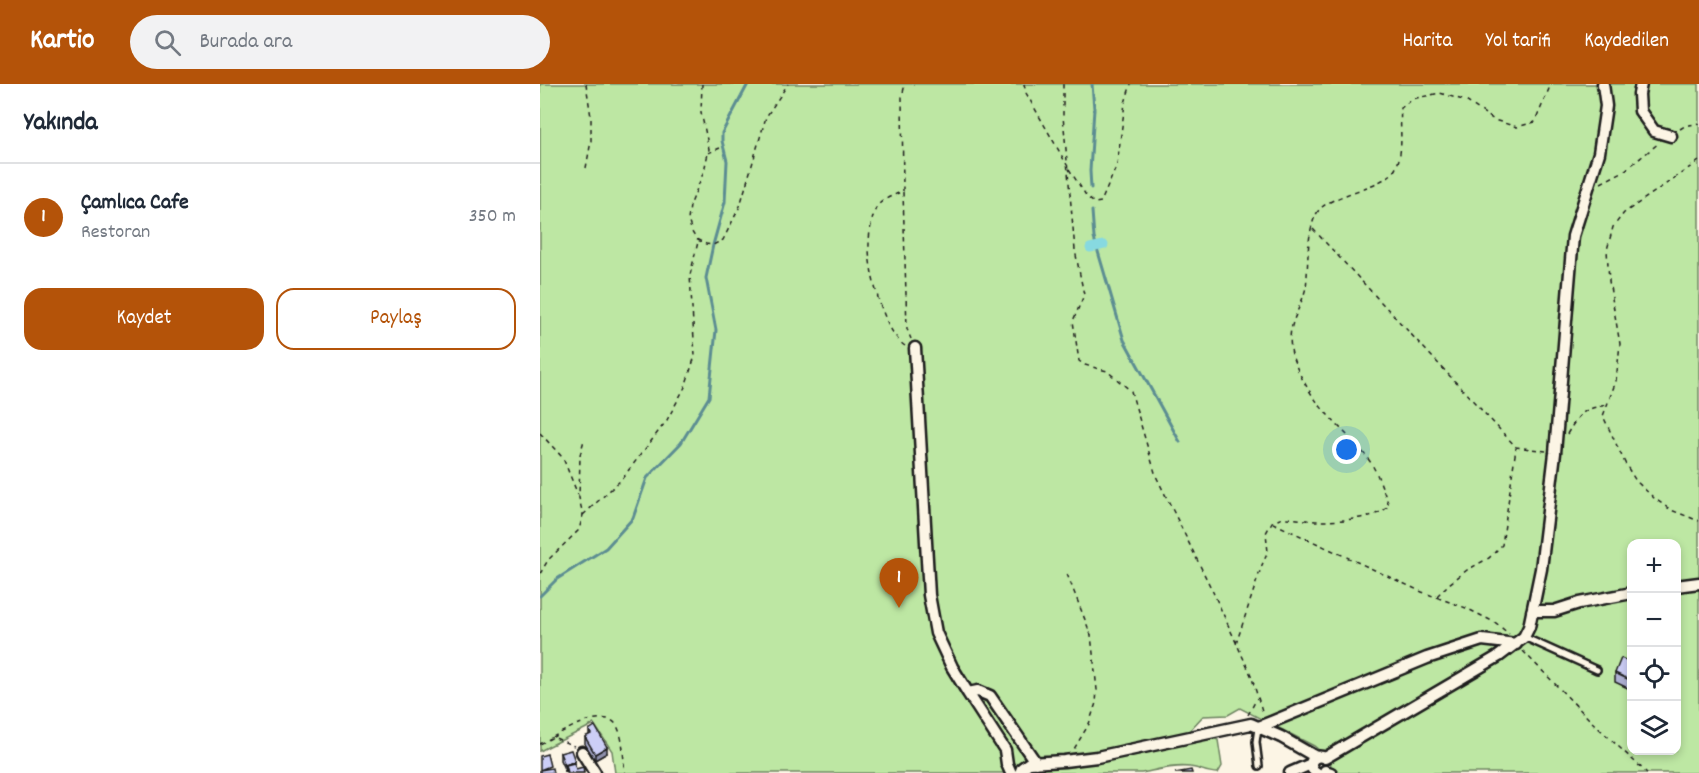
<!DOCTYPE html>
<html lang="tr">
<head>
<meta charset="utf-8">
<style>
	body { margin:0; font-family:Dekko,sans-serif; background:#f2f2f3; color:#1f2937 }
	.controls { position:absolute; right:18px; bottom:18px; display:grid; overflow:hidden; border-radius:12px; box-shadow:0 3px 9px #0003 }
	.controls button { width:54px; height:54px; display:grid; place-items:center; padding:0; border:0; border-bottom:2px solid #e0e1e3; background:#fff; color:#1f2937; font:30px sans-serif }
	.you { position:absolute; left:807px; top:366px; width:21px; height:21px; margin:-15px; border:4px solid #fff; border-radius:50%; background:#1a73e8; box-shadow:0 0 0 9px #1a73e833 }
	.badge { display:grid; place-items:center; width:39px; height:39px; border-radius:50%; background:#b45309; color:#fff; font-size:20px; font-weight:700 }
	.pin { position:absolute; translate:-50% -50px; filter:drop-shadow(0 2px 3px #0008) }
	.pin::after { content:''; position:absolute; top:32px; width:21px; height:18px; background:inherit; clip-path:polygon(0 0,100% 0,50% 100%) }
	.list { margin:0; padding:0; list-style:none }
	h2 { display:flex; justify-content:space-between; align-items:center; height:78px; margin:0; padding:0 24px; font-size:26px }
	h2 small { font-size:20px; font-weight:400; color:#747a83 }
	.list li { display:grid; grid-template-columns:39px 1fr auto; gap:18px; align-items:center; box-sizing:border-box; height:108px; padding:0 24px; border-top:2px solid #e0e1e3 }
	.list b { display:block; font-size:22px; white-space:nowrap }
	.list p { margin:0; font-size:20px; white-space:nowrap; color:#747a83 }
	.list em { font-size:20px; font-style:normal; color:#747a83 }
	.actions { display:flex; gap:12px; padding:18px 24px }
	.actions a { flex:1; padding:14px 0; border:2px solid #b45309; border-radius:18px; text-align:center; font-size:21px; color:#b45309 }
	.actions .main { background:#b45309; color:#fff }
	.icon { flex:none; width:33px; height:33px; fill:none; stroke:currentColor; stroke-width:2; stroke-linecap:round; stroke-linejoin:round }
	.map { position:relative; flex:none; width:1159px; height:689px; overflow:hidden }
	header { display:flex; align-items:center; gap:36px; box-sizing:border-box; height:84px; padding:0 30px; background:#b45309; color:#fff }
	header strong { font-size:28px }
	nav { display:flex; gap:33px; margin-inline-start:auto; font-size:21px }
	.search { width:420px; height:54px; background:#f2f2f3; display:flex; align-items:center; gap:15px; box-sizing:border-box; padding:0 21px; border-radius:33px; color:#747a83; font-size:22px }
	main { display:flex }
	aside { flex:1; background:#fff }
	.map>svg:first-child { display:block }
</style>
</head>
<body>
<header>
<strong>Kartio</strong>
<div class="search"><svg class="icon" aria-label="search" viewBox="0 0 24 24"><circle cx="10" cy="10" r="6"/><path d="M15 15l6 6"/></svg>Burada ara</div>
<nav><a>Harita</a><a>Yol tarifi</a><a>Kaydedilen</a></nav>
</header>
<main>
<aside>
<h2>Yakında<small></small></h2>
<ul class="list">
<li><span class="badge">1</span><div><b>Çamlıca Cafe</b><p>Restoran</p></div><em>350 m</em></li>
</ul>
<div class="actions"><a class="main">Kaydet</a><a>Paylaş</a></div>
</aside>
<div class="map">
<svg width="1159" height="689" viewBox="0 0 1159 689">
	<rect width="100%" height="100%" fill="#fcf5e5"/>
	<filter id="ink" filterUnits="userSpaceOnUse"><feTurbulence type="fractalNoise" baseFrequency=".0167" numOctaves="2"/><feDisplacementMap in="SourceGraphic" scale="12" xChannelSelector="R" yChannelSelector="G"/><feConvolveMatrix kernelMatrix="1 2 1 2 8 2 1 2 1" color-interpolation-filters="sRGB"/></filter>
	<g filter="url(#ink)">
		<path fill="#bde7a3" stroke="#6c8260" stroke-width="1.5" fill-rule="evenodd" d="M0,0H1159V689H790L791,676L774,662L700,624L688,631L663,632L650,646L678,656L682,682L678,689C665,689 661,684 650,683C634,681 617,686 601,689H75L72,667L54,640C36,650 18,657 0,667ZM1092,460H1136V666H1092Z"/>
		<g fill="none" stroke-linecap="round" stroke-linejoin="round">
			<path stroke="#5c8d92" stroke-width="3" d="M551,104L550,87L554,25L552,0
				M552,127L554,154L584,256L640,358
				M0,512L17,495L66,464L93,434L107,394L141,359L169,313L176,246L166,194L173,161L185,118L187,77L182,57V49L208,0"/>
			<path stroke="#87d9e0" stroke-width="9" d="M550,164L564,161"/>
			<defs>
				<path id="service" d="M984,553L1057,586
					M718,644L716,658L719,682"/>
				<path id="minor" d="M1101,0L1099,10L1100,27L1114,47L1131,52
					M375,264L389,511L396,549L412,583L428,609L465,666L467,680L471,689
					M1136,502L1159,499
					M992,527H1014L1039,519L1092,509
					M428,609L438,607L450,612L496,679
					M719,643L887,574L942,556L976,560
					M42,668L55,689
					M785,687L791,689
					M480,689L482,684L489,679L524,677L557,673L711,640L741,653L776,673
					M750,689L771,680
					M777,689C765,682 773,668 785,674L959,572L984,553L989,543L1001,485L1015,369L1033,152L1059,69L1066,22L1063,0"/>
			</defs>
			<use href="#service" stroke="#1c1c1c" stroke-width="10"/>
			<use href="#minor" stroke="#1c1c1c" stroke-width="15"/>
			<path stroke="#1c1c1c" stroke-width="1.5" stroke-dasharray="4.5 4.5" stroke-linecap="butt" d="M162,0L161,28L169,65L164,87L150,122L148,136L152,148L156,155L166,160L173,161L183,156L200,122L226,33L248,0
				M484,0L486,9L527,81
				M523,0V32L535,166L544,211L533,237L539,277L545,281L567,287L591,307L616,392L673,508L711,591L723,630
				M1140,45L1145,42L1159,39
				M168,69L180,64
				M1159,77L1084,129L1073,143L1067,166L1069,197L1080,260L1076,297L1063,332L1086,381L1096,397L1115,415L1131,426L1159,437
				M46,84L51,57V33L46,0
				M529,85L547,113L554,119L561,118L577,81L585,19L591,0
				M1061,99L1084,87L1119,59
				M363,108L367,245L371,255
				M773,145L976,363L1006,367
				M365,262C343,247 328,185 329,160C329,149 332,133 336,124C341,115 355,111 363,107L362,13L365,0
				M0,349L23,374L38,411
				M1027,350C1040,329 1042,325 1067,321
				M43,431L81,396L112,356L127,336L145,303L155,272L150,191L158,158
				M733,439L882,508L926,524L956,539L969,550
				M0,490L8,476L39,446L43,431L39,414L40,371L44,356
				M527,490L551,551L557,606L556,619L549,640L534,665
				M897,512L909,500L927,486L949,474L962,461L976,364
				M696,560L722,481L728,468L726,449L732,438C736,437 741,434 745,434C756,434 767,437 778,437C795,437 839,436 849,421C843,407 839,392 831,379C819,361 802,347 788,331C774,316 762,297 754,277C751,270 749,254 751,246C754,231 763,218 766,203C769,183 765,137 782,123C798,110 845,101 854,87C865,70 859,44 861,24L872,15L900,9L926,17L954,36L977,43L995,38L1011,0
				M983,567L1051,637L1107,689
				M708,631L717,614
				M13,653C27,645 67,623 77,642C84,655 83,674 85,689
				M0,660L13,653L34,662"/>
			<use href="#service" stroke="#fcf5e5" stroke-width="5"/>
			<use href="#minor" stroke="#fcf5e5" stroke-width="10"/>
		</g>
		<path fill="#afb1d4" stroke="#1c1c1c" stroke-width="1.5" d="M1092,579V606L1075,598V589Z
			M49,646L67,669L55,676L45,660V653L49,651Z
			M20,669L35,683L36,685L44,689H27L26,686L25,687L20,676Z"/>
		<path fill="#8f90ac" stroke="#1c1c1c" stroke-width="1.5" d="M67,663V669L55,676V670Z
			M35,677V683L26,681V686L25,687V681Z"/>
		<path fill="#cccef6" stroke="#1c1c1c" stroke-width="1.5" d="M1081,574L1092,579V597L1075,589Z
			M55,642L67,663L55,670L45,653L51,650L49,646Z
			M31,666L35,677L25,681L20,669Z
			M7,670L10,682L0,686L12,684L13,689H0V672Z
			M34,679L36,685L43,683L44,689H28L26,681Z
			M651,686L652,689H635Z"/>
	</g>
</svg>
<div class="controls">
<button>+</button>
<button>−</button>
<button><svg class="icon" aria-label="locate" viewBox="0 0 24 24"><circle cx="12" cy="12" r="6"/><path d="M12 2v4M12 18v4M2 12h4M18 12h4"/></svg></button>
<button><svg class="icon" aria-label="layers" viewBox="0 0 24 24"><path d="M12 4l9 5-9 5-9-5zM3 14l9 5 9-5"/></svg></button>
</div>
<div class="you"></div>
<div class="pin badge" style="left:359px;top:524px">1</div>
</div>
</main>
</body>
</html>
